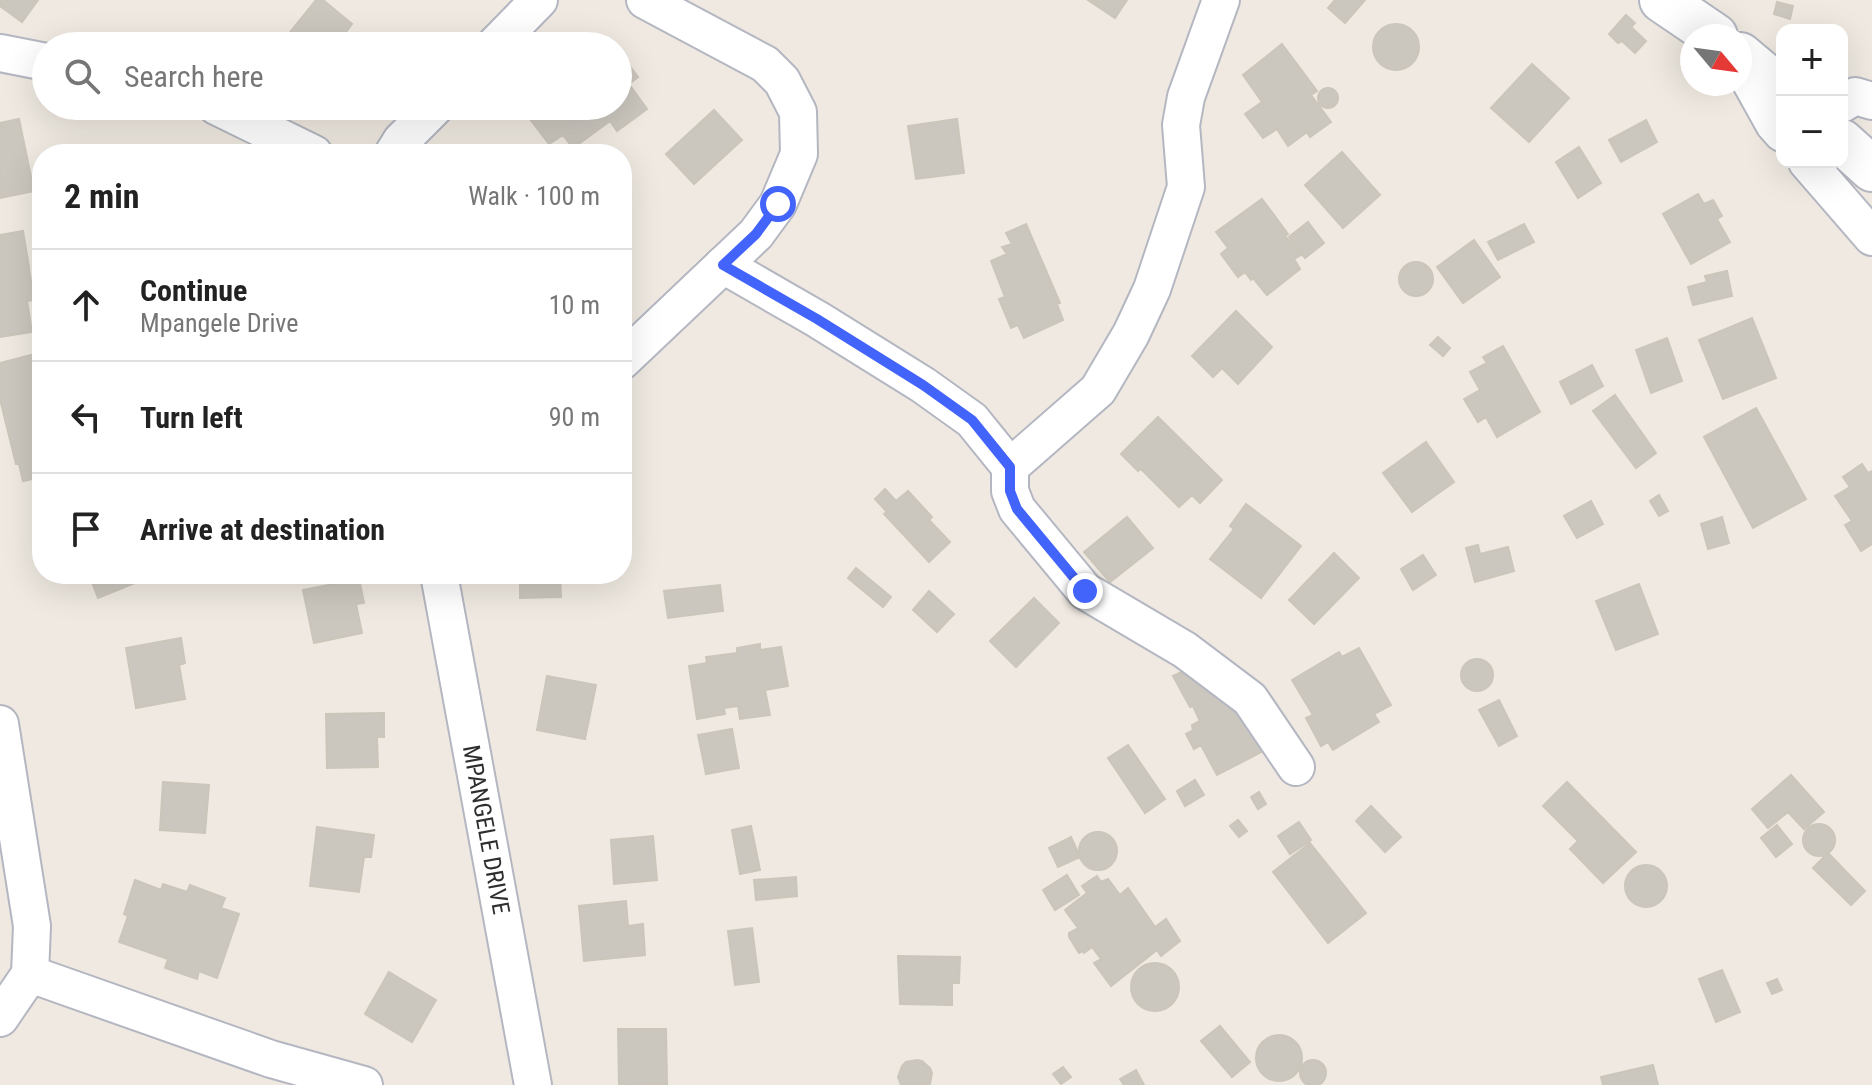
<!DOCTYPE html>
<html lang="en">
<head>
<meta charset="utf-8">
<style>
	body { margin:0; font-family:"Roboto Condensed",sans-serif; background:#f2f2f2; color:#222 }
	.controls { position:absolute; right:24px; top:24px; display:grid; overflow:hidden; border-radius:16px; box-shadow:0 8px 32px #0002 }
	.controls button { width:72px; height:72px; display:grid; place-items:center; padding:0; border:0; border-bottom:2px solid #e0e0e0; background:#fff; color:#222; font:40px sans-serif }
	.compass { position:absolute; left:1680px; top:24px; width:72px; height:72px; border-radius:50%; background:#fff; box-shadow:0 8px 32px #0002; rotate:119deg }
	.stop { position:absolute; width:24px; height:24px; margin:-18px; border:6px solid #4264fb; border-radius:50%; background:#fff }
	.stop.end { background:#4264fb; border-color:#fff; box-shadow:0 2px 8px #0008 }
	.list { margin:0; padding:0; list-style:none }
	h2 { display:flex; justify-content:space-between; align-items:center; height:104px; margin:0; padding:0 32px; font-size:34px }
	h2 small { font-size:26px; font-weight:400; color:#767676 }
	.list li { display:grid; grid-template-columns:52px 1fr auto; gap:24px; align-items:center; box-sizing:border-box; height:112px; padding:0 32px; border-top:2px solid #e0e0e0 }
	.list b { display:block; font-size:30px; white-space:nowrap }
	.list p { margin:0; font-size:26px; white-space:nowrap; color:#767676 }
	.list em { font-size:26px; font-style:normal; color:#767676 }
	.icon { flex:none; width:44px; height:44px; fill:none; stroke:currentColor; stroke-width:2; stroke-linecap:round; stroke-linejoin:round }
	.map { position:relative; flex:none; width:1872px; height:1085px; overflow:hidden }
	.search { position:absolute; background:#fff; box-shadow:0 8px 32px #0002; left:32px; top:32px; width:600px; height:88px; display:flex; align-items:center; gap:20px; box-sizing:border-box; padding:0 28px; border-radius:44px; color:#767676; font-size:30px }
	.panel { position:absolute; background:#fff; box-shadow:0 8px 32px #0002; left:32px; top:144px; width:600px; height:440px; border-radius:32px }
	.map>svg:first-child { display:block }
</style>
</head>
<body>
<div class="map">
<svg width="1872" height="1085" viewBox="0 0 1872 1085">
	<rect width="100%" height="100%" fill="#efe9e1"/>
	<path fill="#cbc7bf" stroke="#cbc5ba" stroke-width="2" d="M0,0H38L22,22L0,6Z
		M316,0H323L352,24L341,39L347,46H279Z
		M1088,0H1127L1115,18Z
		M1335,0H1365L1345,23L1328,8Z
		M1777,2L1793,6L1790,19L1774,14Z
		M1626,15L1635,23L1631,27L1646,41L1635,53L1622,41L1618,43L1609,34Z
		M1373 47a23 23 0 1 1 46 0a23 23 0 1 1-46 0Z
		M1282,44L1317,91L1311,95L1331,122L1310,137L1307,132L1288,146L1277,129L1263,138L1245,114L1262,102L1243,75Z
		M618,50L638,77L629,84L647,109L617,131L610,121L573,148L563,135L549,144L523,110L529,106H618Z
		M1532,64L1569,98L1529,142L1491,108Z
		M1318 98a10 10 0 1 1 20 0a10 10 0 1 1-20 0Z
		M714,110L742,140L694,184L666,154Z
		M19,119L34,191L0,198V123Z
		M957,119L964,173L916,179L908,126Z
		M1646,120L1657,142L1621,162L1609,140Z
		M1579,147L1601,183L1578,198L1556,162Z
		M1342,152L1380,195L1343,228L1305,185Z
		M1698,194L1704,204L1713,200L1722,216L1717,219L1730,242L1691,264L1663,214Z
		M1262,199L1288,234L1285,236L1301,255L1294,259L1300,269L1267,295L1253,278L1251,280L1245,272L1238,277L1221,254L1228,248L1216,232Z
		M1308,222L1324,243L1305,258L1289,237Z
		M1026,224L1060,303L1057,304L1063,320L1024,338L1018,325L1011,328L999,299L1005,297L991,261L1007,254L1002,247L1012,244L1006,233Z
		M1524,224L1534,242L1498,260L1488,242Z
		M23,231L29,267L22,268V270L29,269L34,300L27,301L32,332L0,337V235Z
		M1474,240L1500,277L1463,303L1437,267Z
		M1399 279a17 17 0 1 1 34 0a17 17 0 1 1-34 0Z
		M1727,271L1732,296L1693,305L1688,287L1707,282L1705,276Z
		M1236,311L1272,347L1238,384L1222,368L1213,377L1192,356Z
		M1752,318L1776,378L1723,399L1699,340Z
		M1438,337L1450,348L1443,356L1430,345Z
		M1667,338L1682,381L1651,393L1636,350Z
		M1503,346L1540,412L1497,437L1486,417L1478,422L1464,399L1480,390L1470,372L1487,363L1483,357Z
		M35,354L37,365L42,363V477L23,481L19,464H16L0,399V363Z
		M1592,365L1603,386L1571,404L1560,382Z
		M1615,395L1656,453L1636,468L1593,411Z
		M1756,408L1806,499L1753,528L1704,437Z
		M1158,417L1222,480L1200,503L1192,495L1179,507L1141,469L1138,471L1121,454Z
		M1426,442L1454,482L1412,512L1383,473Z
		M1862,464L1868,473L1872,471V544L1861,551L1845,525L1852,521L1835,496L1850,487L1843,477Z
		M885,489L896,501L908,491L932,517L929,520L950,542L929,562L884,514L887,512L875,499Z
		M1659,495L1668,511L1659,516L1650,501Z
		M1591,501L1603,524L1577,538L1564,516Z
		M1246,504L1301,546L1261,598L1210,559L1234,529L1230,526Z
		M1127,517L1153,548L1110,582L1084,552Z
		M1722,517L1729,543L1708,549L1701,524Z
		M1478,545L1480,554L1508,547L1514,571L1475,582L1466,548Z
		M1334,553L1359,578L1314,624L1289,600Z
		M1423,555L1436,575L1413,590L1401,569Z
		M856,568L891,597L883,607L848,578Z
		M89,574H137L140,581L98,598Z
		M520,574H560L561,597L520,598Z
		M359,579L364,603L356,604L362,633L314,643L303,590Z
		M1639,584L1658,634L1616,650L1596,601Z
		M720,585L723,611L668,618L664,591Z
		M929,591L954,614L937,632L913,610Z
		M1034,598L1059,623L1016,667L990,641Z
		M181,638L185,663L179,665L185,699L136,708L126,648Z
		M760,644V650L781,647L788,686L765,690L770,715L740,719L738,706L724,708L725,714L697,719L689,666L707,663L706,657L737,653V648Z
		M1359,648L1391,705L1374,714L1379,722L1333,750L1328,742L1321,746L1306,718L1313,715L1292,680L1339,652L1342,657Z
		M1461 675a16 16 0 1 1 32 0a16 16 0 1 1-32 0Z
		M1201,663L1269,748L1217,775L1201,745L1194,749L1186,734L1193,730L1192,725L1200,721L1193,706L1190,707L1173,676Z
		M547,676L596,685L585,739L537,730Z
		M1499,700L1517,736L1499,746L1479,710Z
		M384,713V737H377L378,767L327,768L326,714Z
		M732,729L739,768L706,774L698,735Z
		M1128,745L1165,799L1145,813L1108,758Z
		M1791,775L1824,812L1804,829L1788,812L1768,828L1752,809Z
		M1195,780L1204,795L1185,806L1177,791Z
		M163,782L209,785L205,833L160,830Z
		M1567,782L1636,852L1603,883L1570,849L1578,841L1543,806Z
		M1259,792L1266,804L1258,809L1251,797Z
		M1371,806L1401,837L1385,852L1356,821Z
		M1238,820L1247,831L1239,837L1230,826Z
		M1299,822L1311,840L1290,854L1278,836Z
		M1803 840a16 16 0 1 1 32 0a16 16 0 1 1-32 0Z
		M1777,825L1792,844L1776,857L1761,838Z
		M751,826L760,870L740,874L732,830Z
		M317,827L374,835L371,857H364L359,892L310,886Z
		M1079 851a19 19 0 1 1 38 0a19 19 0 1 1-38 0Z
		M653,836L657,880L614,884L611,840Z
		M1071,837L1080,857L1058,867L1049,848Z
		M1310,843L1366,913L1328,943L1273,872Z
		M1828,853L1865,891L1851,905L1813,868Z
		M1625 886a21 21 0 1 1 42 0a21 21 0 1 1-42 0Z
		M1067,875L1079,895L1055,910L1043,890Z
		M1097,876L1101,882L1108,879L1120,895L1128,888L1155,927L1166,919L1180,941L1161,956L1157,950L1111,986L1094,963L1101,959L1092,947L1084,953L1083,951L1079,953L1069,937V933L1078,928L1065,910L1087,893L1082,886Z
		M796,877L797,896L756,900L754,880Z
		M135,880L161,890L163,884L187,892L190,885L225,898L221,908L239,914L217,978L199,971L197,979L165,968L168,959L119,942L128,916L124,914Z
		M626,901L628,926L643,924L645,955L584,961L579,906Z
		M752,928L759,982L735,985L728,931Z
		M898,956L960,957L959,983H952V1005L900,1004Z
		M1131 987a24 24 0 1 1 48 0a24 24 0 1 1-48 0Z
		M1722,970L1740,1012L1716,1022L1699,979Z
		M389,972L436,1000L412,1042L365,1014Z
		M1777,979L1782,990L1772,994L1767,983Z
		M1220,1026L1250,1062L1232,1077L1201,1041Z
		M618,1029H666L667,1084L619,1085Z
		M1256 1058a23 23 0 1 1 46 0a23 23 0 1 1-46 0Z
		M1300 1073a13 13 0 1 1 26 0a13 13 0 1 1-26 0Z
		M917,1060L922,1061L930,1068L932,1073L930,1084L901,1085L898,1077L902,1066L906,1062Z
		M1653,1065L1658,1085H1603L1601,1077Z
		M1063,1067L1071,1077L1061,1084L1053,1074Z
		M1136,1070L1144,1085H1124L1120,1079Z"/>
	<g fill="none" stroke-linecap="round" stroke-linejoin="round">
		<defs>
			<g id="street">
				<path d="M1221,0L1186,97L1181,125L1186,187L1152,289L1131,334L1098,390L1010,467V491L1017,509L1085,591L1185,650L1250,699L1296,767"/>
				<path d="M494,46L539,0"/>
				<path d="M0,53L46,62"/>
				<path d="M1740,63L1774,124L1782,133"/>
				<path d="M1842,104L1855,96L1872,101"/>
				<path d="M216,106L314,154"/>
				<path d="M393,154L401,141L436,106"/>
				<path d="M1807,162L1872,237"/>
				<path d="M723,265L817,319L923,385L972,420L1010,467"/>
				<path d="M622,361L756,234L778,204L799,154L798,112L782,81L765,64L645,0"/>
				<path id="s1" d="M439,574L533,1085"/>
				<path d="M0,724L32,926L30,974L0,1018"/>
				<path d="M30,974L271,1059L364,1085"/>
			</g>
			<path id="secondary" d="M1662,0L1715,36
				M1740,55L1782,90
				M1842,142L1872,169"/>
		</defs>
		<use href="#street" stroke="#b4b7c1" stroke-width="40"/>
		<use href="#secondary" stroke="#b4b7c1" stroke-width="48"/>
		<use href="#street" stroke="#fff" stroke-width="36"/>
		<use href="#secondary" stroke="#fff" stroke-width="44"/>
	</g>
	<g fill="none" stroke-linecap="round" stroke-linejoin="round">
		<path stroke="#4264fb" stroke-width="10" d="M778,204L756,234L723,265L817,319L923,385L972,420L1010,467V491L1017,509L1085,591"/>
	</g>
	<g text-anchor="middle" stroke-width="7" stroke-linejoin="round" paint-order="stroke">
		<g font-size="24" fill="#2e2e2e" stroke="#fff">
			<text dy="8" stroke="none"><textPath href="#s1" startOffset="260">MPANGELE DRIVE</textPath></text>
		</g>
	</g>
</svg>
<div class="controls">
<button>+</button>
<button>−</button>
</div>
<svg class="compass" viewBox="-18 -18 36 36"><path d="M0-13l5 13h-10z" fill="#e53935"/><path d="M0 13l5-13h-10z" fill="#767676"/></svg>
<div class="stop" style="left:778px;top:204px"></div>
<div class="stop end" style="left:1085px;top:591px"></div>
<div class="search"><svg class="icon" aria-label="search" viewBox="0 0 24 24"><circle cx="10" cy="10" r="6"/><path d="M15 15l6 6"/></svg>Search here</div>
<section class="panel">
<h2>2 min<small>Walk · 100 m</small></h2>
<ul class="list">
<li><svg class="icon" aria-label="ahead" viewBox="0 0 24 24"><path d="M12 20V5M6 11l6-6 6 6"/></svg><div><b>Continue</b><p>Mpangele Drive</p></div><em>10 m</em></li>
<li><svg class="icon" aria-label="left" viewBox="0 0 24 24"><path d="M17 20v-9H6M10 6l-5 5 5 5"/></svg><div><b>Turn left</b></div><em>90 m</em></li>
<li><svg class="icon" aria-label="arrive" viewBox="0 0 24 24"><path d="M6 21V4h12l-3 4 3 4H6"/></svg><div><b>Arrive at destination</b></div></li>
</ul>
</section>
</div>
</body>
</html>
